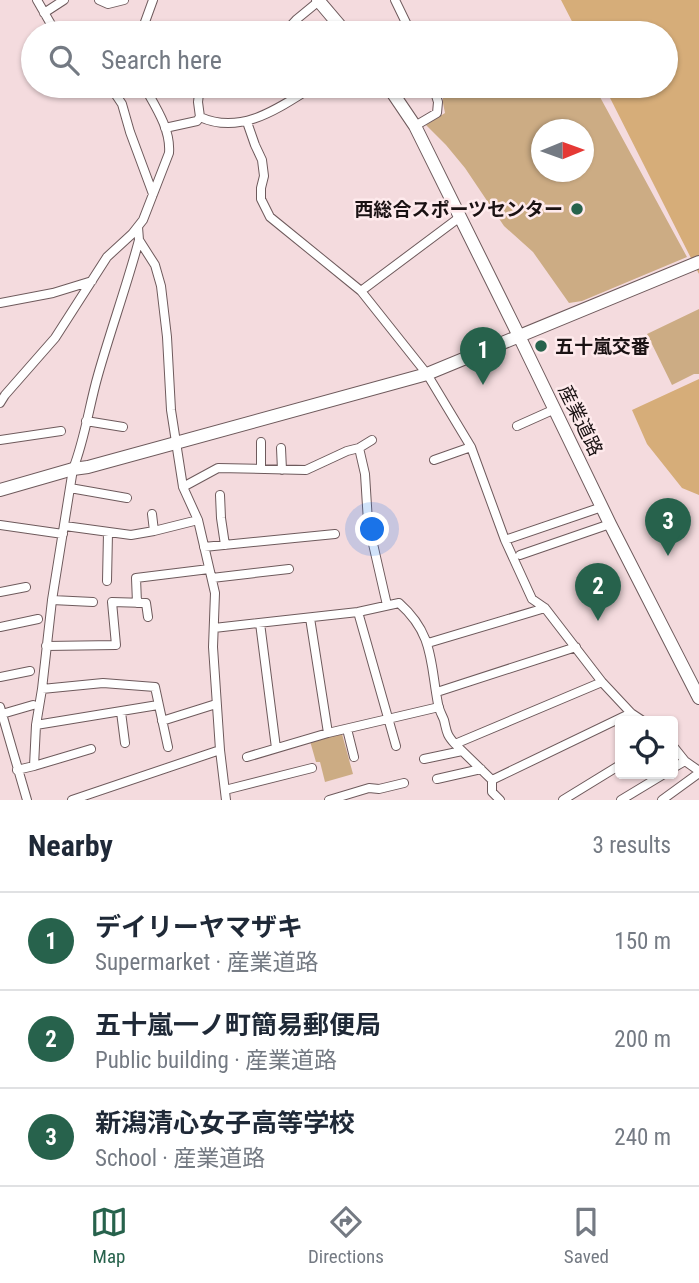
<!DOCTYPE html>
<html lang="en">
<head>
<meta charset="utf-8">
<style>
	body { margin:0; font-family:"Roboto Condensed","Noto Sans JP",sans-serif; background:#f2f2f3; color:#1f2937 }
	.controls { position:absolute; right:21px; bottom:21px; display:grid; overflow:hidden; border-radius:7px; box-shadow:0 2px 5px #0004 }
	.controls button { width:63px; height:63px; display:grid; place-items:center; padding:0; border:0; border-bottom:2px solid #e0e1e3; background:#fff; color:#1f2937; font:35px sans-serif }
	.compass { position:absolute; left:531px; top:119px; width:63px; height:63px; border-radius:50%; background:#fff; box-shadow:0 2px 5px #0004; rotate:89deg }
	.you { position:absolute; left:373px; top:530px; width:24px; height:24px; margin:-18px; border:5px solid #fff; border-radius:50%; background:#1a73e8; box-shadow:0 0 0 10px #1a73e833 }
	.badge { display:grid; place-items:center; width:46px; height:46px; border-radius:50%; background:#27624c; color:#fff; font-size:23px; font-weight:700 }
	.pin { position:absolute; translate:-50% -58px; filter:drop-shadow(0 2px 4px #0008) }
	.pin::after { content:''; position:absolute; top:37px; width:24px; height:21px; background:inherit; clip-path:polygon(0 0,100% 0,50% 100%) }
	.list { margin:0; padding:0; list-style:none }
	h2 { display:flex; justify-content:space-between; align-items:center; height:91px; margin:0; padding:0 28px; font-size:30px }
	h2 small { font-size:23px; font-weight:400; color:#747a83 }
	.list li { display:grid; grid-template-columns:46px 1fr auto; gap:21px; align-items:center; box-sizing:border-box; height:98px; padding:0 28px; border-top:2px solid #e0e1e3 }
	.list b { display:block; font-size:26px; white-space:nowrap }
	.list p { margin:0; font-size:23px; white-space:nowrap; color:#747a83 }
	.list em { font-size:23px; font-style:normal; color:#747a83 }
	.icon { flex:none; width:38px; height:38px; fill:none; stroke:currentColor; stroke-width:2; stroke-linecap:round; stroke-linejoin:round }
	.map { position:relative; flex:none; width:699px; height:800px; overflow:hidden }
	.search { position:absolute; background:#fff; box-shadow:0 2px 5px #0004; left:21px; right:21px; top:21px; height:77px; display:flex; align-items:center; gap:18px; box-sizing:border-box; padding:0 24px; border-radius:38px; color:#747a83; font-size:26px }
	.sheet { height:385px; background:#fff }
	nav { display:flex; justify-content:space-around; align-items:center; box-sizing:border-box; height:98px; border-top:2px solid #e0e1e3; background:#fff; font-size:19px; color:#747a83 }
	nav a { display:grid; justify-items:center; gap:4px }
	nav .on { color:#27624c }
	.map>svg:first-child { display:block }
</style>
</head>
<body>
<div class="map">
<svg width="699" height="800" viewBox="0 0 699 800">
	<rect width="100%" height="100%" fill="#f4dbde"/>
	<path fill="#ccac84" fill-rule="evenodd" d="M462,86H594L687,257L582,301L569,303L533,252L504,226L465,168L446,145L426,125L445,113L443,103V96ZM542,130H584V172H542Z
		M699,309V374H694L672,385L647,334Z
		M342,734L353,774L325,782L320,762H316L310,741Z"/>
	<path fill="#d6ad79" d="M561,0H699V274L604,86H666V33H578Z
		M699,379V495L682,488L647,444L632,410Z"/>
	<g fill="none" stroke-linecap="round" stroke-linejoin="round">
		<defs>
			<path id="street" d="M37,0L56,33
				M99,0L108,4L124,0
				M395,0L411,33
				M44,13L64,0
				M141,33L153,0
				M284,33L297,19L319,1
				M110,86L122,104L130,132L153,194
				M200,117C242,136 280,107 314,86
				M247,122L255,145L262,160L264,176L261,188V199L270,217L361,291L427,374L471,447L505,540L532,599L545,608L602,682L631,713L643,721
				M415,126L437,113L438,102L433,86
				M165,128L197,121L200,117L198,102L200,86
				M138,227L139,240L155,265L161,286L167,337L171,410L183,487L198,520L215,593L213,647L220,750L226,800
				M361,291L460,217
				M0,303L53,293L92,281
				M0,403L5,395L55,338L107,257L132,234L143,220L169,153C171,129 155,106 144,86
				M86,421L123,427
				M517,426L555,409
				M0,440L61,431
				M261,442V469
				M281,448L282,470
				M359,448L365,474L368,522L387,605
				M434,460L471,447
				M183,487L218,468L306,470L347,451L359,448L372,440
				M70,488L127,498
				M220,495L221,518L225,545
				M152,514L154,531
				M0,525L63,534
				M65,526L131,535L154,531L198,520
				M505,540L602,507
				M204,547L335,534
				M520,555L610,524
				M212,578L289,569
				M107,581L108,533
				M0,592L26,587
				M52,600L93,602
				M137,603L136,578L209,569
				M358,612L396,746
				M310,618L328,733
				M260,623L276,748
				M0,627L38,619
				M214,628L358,612L399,603C434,634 430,662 438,704C439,710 442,715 444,720C447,732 446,734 455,744L602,682
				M428,643L545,608
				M46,646L116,645L112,602L146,603L148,617
				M0,677L30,671
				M42,689L103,683L155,687L168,747
				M437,692L576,647
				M0,707L27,800
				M121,712L125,743
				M2,714L33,705
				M162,721L216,704
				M36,725L158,705
				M347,729L354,757
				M455,744L492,780L631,713
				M673,746L685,761L699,771
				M247,757L328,733L439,707
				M424,759L462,751
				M34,766L91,749
				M673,768L685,761
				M17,770L34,766L36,725L42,689L52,600L73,469C85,439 89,406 98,375C111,329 127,285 139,240
				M437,779L481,769
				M492,780V792L500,800
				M225,790L312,768
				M72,800L220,750
				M329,800L369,788L379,789L404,783
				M563,800L620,765
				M621,800L664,774
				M662,800L699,773"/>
			<path id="secondary" d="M318,0L346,33
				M388,86L415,126L519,336L610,524L699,698
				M0,490L73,469L88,467L427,374L699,262"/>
		</defs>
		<use href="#street" stroke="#6e5a5c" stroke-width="10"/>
		<use href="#secondary" stroke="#6e5a5c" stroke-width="14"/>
		<use href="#street" stroke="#fff" stroke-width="8"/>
		<use href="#secondary" stroke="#fff" stroke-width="12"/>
	</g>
	<g fill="#27624c" stroke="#feeaec" stroke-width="2.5">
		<circle cx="577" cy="209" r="7"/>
		<circle cx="541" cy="346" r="7"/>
	</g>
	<g text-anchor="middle" stroke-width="5" stroke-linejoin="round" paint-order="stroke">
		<g font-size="19" font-weight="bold" fill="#1a1213" stroke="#feeaec" text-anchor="end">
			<text x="563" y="216">西総合スポーツセンター</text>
			<text x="555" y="353" text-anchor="start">五十嵐交番</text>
		</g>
		<g font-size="19" fill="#1a1213" stroke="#feeaec">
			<text transform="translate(581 420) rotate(64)" y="7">産業道路</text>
		</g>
	</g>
</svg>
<div class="controls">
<button><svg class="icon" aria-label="locate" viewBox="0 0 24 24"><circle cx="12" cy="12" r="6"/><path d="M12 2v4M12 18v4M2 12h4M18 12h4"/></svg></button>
</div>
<svg class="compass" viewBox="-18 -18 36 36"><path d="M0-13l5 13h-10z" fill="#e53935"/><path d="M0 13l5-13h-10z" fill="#747a83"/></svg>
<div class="you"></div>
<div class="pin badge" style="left:483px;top:385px">1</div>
<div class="pin badge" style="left:598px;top:621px">2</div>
<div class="pin badge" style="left:668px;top:556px">3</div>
<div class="search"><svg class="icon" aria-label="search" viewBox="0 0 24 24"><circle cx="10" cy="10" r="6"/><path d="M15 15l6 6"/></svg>Search here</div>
</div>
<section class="sheet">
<h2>Nearby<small>3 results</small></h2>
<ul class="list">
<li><span class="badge">1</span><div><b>デイリーヤマザキ</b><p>Supermarket · 産業道路</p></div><em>150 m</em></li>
<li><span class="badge">2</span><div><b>五十嵐一ノ町簡易郵便局</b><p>Public building · 産業道路</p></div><em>200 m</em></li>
<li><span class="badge">3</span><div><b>新潟清心女子高等学校</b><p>School · 産業道路</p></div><em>240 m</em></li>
</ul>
</section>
<nav>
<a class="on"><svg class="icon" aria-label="map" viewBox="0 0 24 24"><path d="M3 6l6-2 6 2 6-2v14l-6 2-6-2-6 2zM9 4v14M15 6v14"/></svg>Map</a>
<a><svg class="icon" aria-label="directions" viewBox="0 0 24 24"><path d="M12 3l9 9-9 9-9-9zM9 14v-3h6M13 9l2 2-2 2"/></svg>Directions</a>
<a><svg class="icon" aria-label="saved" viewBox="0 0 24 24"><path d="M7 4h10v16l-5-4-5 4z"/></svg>Saved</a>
</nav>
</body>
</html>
